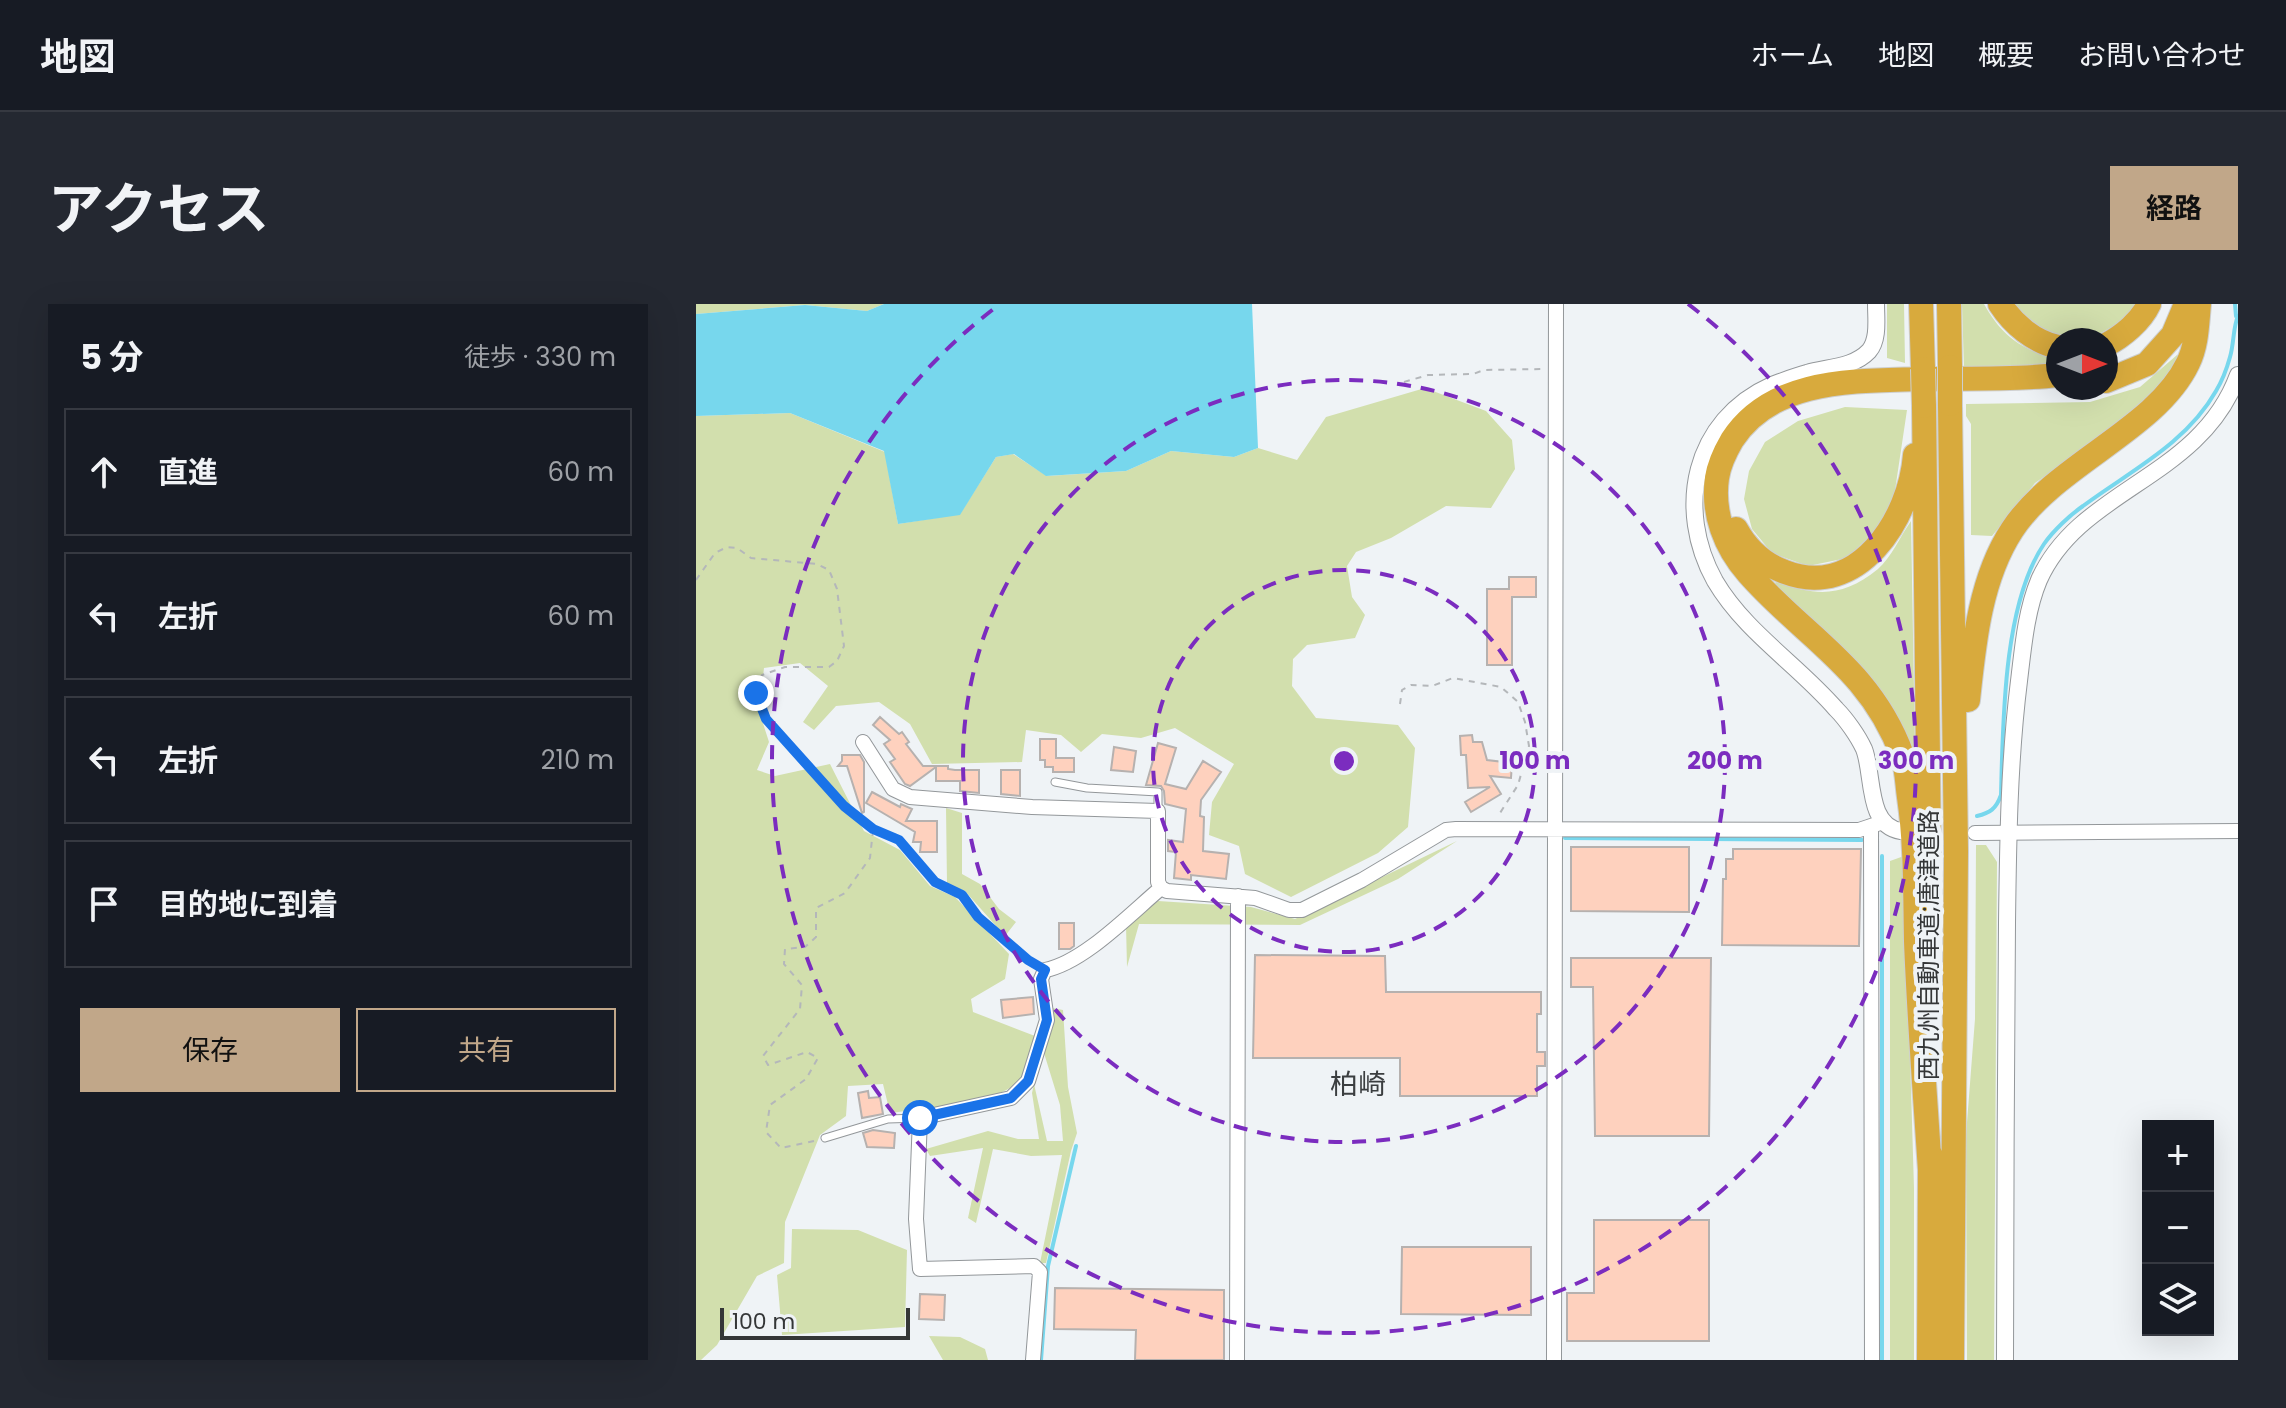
<!DOCTYPE html>
<html lang="ja">
<head>
<meta charset="utf-8">
<style>
	body { margin:0; font-family:Poppins,"Noto Sans JP",sans-serif; background:#242831; color:#f1f3f6 }
	.controls { position:absolute; right:24px; bottom:24px; display:grid; overflow:hidden; border-radius:0px; box-shadow:0 8px 32px #0002 }
	.controls button { width:72px; height:72px; display:grid; place-items:center; padding:0; border:0; border-bottom:2px solid #363941; background:#171b24; color:#f1f3f6; font:40px sans-serif }
	.compass { position:absolute; left:1350px; top:24px; width:72px; height:72px; border-radius:50%; background:#171b24; box-shadow:0 8px 32px #0002; rotate:90deg }
	.scale { position:absolute; left:24px; bottom:20px; width:190px; box-sizing:border-box; padding-left:8px; border:4px solid #343637; border-top:0; font-size:22px; line-height:28px; white-space:nowrap; color:#343637; -webkit-text-stroke:6px #eff3f6; paint-order:stroke }
	.stop { position:absolute; width:24px; height:24px; margin:-18px; border:6px solid #1a73e8; border-radius:50%; background:#fff }
	.stop.end { background:#1a73e8; border-color:#fff; box-shadow:0 2px 8px #0008 }
	.list { margin:0; padding:0; list-style:none }
	h2 { display:flex; justify-content:space-between; align-items:center; height:104px; margin:0; padding:0 32px; font-size:34px }
	h2 small { font-size:26px; font-weight:400; color:#9ea1a6 }
	.list li { display:grid; grid-template-columns:52px 1fr auto; gap:24px; align-items:center; box-sizing:border-box; height:128px; margin:0 16px 16px; padding:0 16px; border:2px solid #363941; border-radius:0px }
	.list b { display:block; font-size:30px; white-space:nowrap }
	.list em { font-size:26px; font-style:normal; color:#9ea1a6 }
	.actions { display:flex; gap:16px; padding:24px 32px }
	.actions a { flex:1; padding:18px 0; border:2px solid #c1a789; border-radius:0px; text-align:center; font-size:28px; color:#c1a789 }
	.actions .main { background:#c1a789; color:#111 }
	.icon { flex:none; width:44px; height:44px; fill:none; stroke:currentColor; stroke-width:2; stroke-linecap:round; stroke-linejoin:round }
	.map { position:relative; flex:none; width:1542px; height:1056px; overflow:hidden; border-radius:0px }
	header { display:flex; align-items:center; gap:48px; box-sizing:border-box; height:112px; padding:0 40px; background:#171b24; border-bottom:2px solid #363941 }
	header strong { font-size:38px }
	nav { display:flex; gap:44px; margin-inline-start:auto; font-size:28px }
	.intro { display:flex; align-items:center; justify-content:space-between; box-sizing:border-box; height:192px; padding:0 48px }
	h1 { margin:0; font-size:56px }
	.button { padding:20px 36px; border-radius:0px; background:#c1a789; color:#111; font-size:28px; font-weight:700 }
	main { display:flex; gap:48px; padding:0 48px }
	aside { flex:1; background:#171b24; border-radius:0px; box-shadow:0 8px 32px #0002 }
	.map>svg:first-child { display:block }
</style>
</head>
<body>
<header>
<strong>地図</strong>
<nav><a>ホーム</a><a>地図</a><a>概要</a><a>お問い合わせ</a></nav>
</header>
<div class="intro"><h1>アクセス</h1><a class="button">経路</a></div>
<main>
<aside>
<h2>5 分<small>徒歩 · 330 m</small></h2>
<ul class="list">
<li><svg class="icon" aria-label="ahead" viewBox="0 0 24 24"><path d="M12 20V5M6 11l6-6 6 6"/></svg><div><b>直進</b></div><em>60 m</em></li>
<li><svg class="icon" aria-label="left" viewBox="0 0 24 24"><path d="M17 20v-9H6M10 6l-5 5 5 5"/></svg><div><b>左折</b></div><em>60 m</em></li>
<li><svg class="icon" aria-label="left" viewBox="0 0 24 24"><path d="M17 20v-9H6M10 6l-5 5 5 5"/></svg><div><b>左折</b></div><em>210 m</em></li>
<li><svg class="icon" aria-label="arrive" viewBox="0 0 24 24"><path d="M6 21V4h12l-3 4 3 4H6"/></svg><div><b>目的地に到着</b></div></li>
</ul>
<div class="actions"><a class="main">保存</a><a>共有</a></div>
</aside>
<div class="map">
<svg width="1542" height="1056" viewBox="0 0 1542 1056">
	<rect width="100%" height="100%" fill="#eff3f6"/>
	<path fill="#d2dfad" d="M0,0H188L171,7L109,1L0,10Z
		M1191,0H1208L1209,59L1191,54Z
		M1266,0H1288C1307,34 1326,45 1362,56V65L1268,64Z
		M1317,0H1439L1432,14L1403,30L1358,31L1329,15Z
		M1481,51L1487,58L1441,108L1339,179L1296,232L1275,231V120L1270,112V100L1394,98L1444,83Z
		M729,84L790,107L816,136L819,165L795,204L750,202L695,234L660,248L651,262L656,293L669,311L659,334L611,341L597,355L596,382L620,414L702,421L719,444L712,523L682,549L595,593L549,570L543,542L513,531L516,498L538,460L479,424L445,434L406,430L385,448L365,431L330,426L326,458L236,460L214,420L183,398L140,402L118,426L107,418L132,382L104,359L68,364L63,407L73,438L61,466L79,472L134,460L168,527L204,546L234,582L259,593L313,650L309,675L275,695L277,708L339,732C335,744 333,764 326,774C304,801 228,804 194,809L187,780L152,782L150,812L124,831L89,918L88,959L61,972L21,1041L5,1056H0V112L94,109L189,148L202,220L264,210L300,153L317,150L351,172L430,167L475,147L538,153L562,144L601,156L630,113Z
		M1149,103L1211,106L1198,193L1180,226L1151,254L1112,262L1076,249L1056,225L1048,195L1053,167L1069,138L1102,117Z
		M1215,217L1219,445L1212,446L1075,283L1080,278C1121,292 1146,294 1182,265C1195,254 1205,231 1215,217Z
		M250,504L266,509V570L284,580L303,605L320,618L309,632L269,587L251,580Z
		M761,537L702,575L604,621L443,620L431,663L430,621L462,597L555,603L599,615Z
		M1280,541H1290L1301,558L1298,1056H1271L1270,831L1279,715Z
		M1208,552L1218,884V1056H1194V557Z
		M356,704L367,706L372,783L381,829L375,847L350,959H344L366,851L335,852L297,845L280,919L272,914L287,844L234,852L230,845L292,827L322,835H343L336,789L338,780L351,837H367L364,801L348,749Z
		M96,925L162,926L211,946L209,1023L86,1031L81,971L95,964Z
		M233,1032L264,1033L289,1045L292,1056H247Z"/>
	<path fill="#77d7ed" d="M188,0H556L562,144L538,153L475,147L430,167L350,172L318,150L300,153L264,211L202,220L188,147L94,109L0,112V10L109,1L171,7Z"/>
	<g fill="none" stroke-linecap="round" stroke-linejoin="round">
		<path stroke="#77d7ed" stroke-width="4" d="M1539,0L1540,12
			M1281,512C1294,509 1300,505 1305,491C1307,419 1307,301 1348,240C1357,227 1374,211 1387,202C1434,167 1490,140 1520,87C1526,77 1531,64 1534,53C1538,40 1537,23 1542,12
			M869,534L1166,536
			M1186,552V1056
			M345,1056L352,962L380,842"/>
	</g>
	<path fill="#fed1be" stroke="#b6b1af" stroke-width="2" d="M813,273H840V293H816V361H791V285H813Z
		M184,413L203,430L206,428L213,438L210,440L227,462H252V465L259,466H283V489L264,487V477H240V463L214,482L209,480L194,458L199,455L188,440L194,436L177,421Z
		M776,431L777,438H786L791,456L816,459L815,474L794,472L805,490L775,508L769,498L794,483L772,484L770,451H765L764,432Z
		M344,435H360V454H378V468H357V463H349V456H344Z
		M462,439L480,444L469,480L490,485L507,457L525,468L505,496L504,512L508,513L507,547L533,550L530,575L495,571V576L478,574L480,548L472,547V536L487,538L490,505L469,500L468,487L465,482L450,481Z
		M418,443L440,447L437,468L415,466Z
		M146,451H164L168,458V508L166,509L151,462H142L146,457Z
		M305,466H324V492L305,490Z
		M176,488L204,503L205,500L216,505L210,517H241V548H224L225,538H217L219,528L170,499Z
		M875,543H993V608L875,607Z
		M1037,545H1165L1163,642L1026,641L1027,575H1030V555H1037Z
		M363,619H378V642L374,645H363Z
		M559,651L689,652L690,688H845V710H841V748H849V762H841V792H704V754H557Z
		M875,654H1015L1013,832H899L897,683H875Z
		M337,693L338,710L307,714L305,696Z
		M172,787L173,794L184,793L187,810L166,814L162,789Z
		M177,826L199,829L198,844L171,843L167,829Z
		M898,916H1013V1037H871V989H898Z
		M706,943H835V1011L705,1010Z
		M359,984L528,986V1056H439L440,1026L358,1025Z
		M224,990L249,991L248,1016L223,1015Z"/>
	<g fill="none" stroke-linecap="round" stroke-linejoin="round">
		<defs>
			<path id="service" d="M359,478L391,484L462,488V507
				M129,834L192,815L224,814"/>
			<path id="minor" d="M167,438L197,485L214,493L336,503L462,507V578L465,584
				M1175,522L1176,1056
				M1279,529L1542,527
				M465,584L471,587L559,594L593,606H606L666,576L750,526L760,525L1163,526L1187,518
				M337,1056L344,968L338,962L224,965L220,915L224,814L315,794L332,777L351,716L345,675L349,666C387,659 434,610 465,584
				M541,1056L542,592
				M858,1056L860,0"/>
			<path id="tertiary" d="M1180,0C1180,15 1183,35 1173,47C1157,64 1131,63 1111,69C1099,72 1087,77 1076,81C997,116 979,205 1019,277C1049,328 1102,361 1140,405C1150,415 1162,432 1168,445C1178,470 1170,522 1205,527
				M1309,1056C1309,910 1310,765 1311,619C1312,538 1313,457 1323,377C1327,344 1330,307 1343,276C1384,184 1504,175 1542,71"/>
			<path id="motorway" d="M1225,0L1227,65
				M1253,0L1254,63
				M1304,0C1317,20 1338,38 1362,43
				M1410,41C1427,32 1445,17 1453,0
				M1410,77L1451,60L1477,31L1490,0
				M1254,100L1260,548L1256,1056
				M1228,102L1233,546
				M1040,225C1051,245 1067,260 1089,268C1162,296 1214,215 1219,151
				M1272,396C1278,339 1284,275 1316,226C1359,160 1460,126 1492,59C1501,41 1501,20 1503,0
				M1234,867C1229,790 1223,714 1220,637C1219,589 1220,541 1213,493C1211,480 1211,464 1206,451C1174,364 1108,333 1052,269C1029,243 1016,209 1021,174C1023,160 1029,148 1036,136C1076,74 1158,77 1223,75C1269,74 1316,76 1362,71
				M1233,1056L1234,850"/>
		</defs>
		<use href="#service" stroke="#93979a" stroke-width="9"/>
		<use href="#minor" stroke="#93979a" stroke-width="16"/>
		<use href="#tertiary" stroke="#93979a" stroke-width="18"/>
		<use href="#motorway" stroke="#cecfcf" stroke-width="26"/>
		<path stroke="#b4b7ba" stroke-width="2" stroke-dasharray="6 6" stroke-linecap="butt" d="M708,78L732,71L777,70L788,66L847,65
			M0,276L19,249L31,243L41,244L55,254L121,260L133,266L141,285L148,342L141,357L133,363H89L66,371L61,378L60,389L70,415L148,502L177,525L203,536L239,578L266,591L282,613L338,659
			M704,400L706,386L715,381L736,382L757,374L805,383L822,398L829,418L833,442L822,481L804,509
			M118,837L85,844L70,828L74,801L110,775L122,754L111,748L72,761L67,752L104,705L106,681L88,660L89,645L109,643L120,633V604L149,589L174,554L177,526"/>
		<use href="#service" stroke="#fff" stroke-width="7"/>
		<use href="#minor" stroke="#fff" stroke-width="14"/>
		<use href="#tertiary" stroke="#fff" stroke-width="16"/>
		<use href="#motorway" stroke="#d8aa3d" stroke-width="24"/>
		<defs>
			<path id="motorway-bridge" d="M1254,63V100
				M1227,65L1228,102"/>
		</defs>
		<use href="#motorway-bridge" stroke="#cecfcf" stroke-width="26" stroke-linecap="butt"/>
		<use href="#motorway-bridge" stroke="#d8aa3d" stroke-width="24"/>
	</g>
	<g fill="none" stroke-linecap="round" stroke-linejoin="round">
		<path stroke="#1a73e8" stroke-width="10" d="M60,389L70,415L148,502L177,525L203,536L239,578L266,591L282,613L332,656L349,666L345,675L351,716L332,777L315,794L224,814"/>
	</g>
	<g fill="none" stroke="#7b2cbf" stroke-width="4" stroke-dasharray="14 10">
		<circle cx="648" cy="457" r="191"/>
		<circle cx="648" cy="457" r="381"/>
		<path d="M992 0A572 572 0 1 1 304 0"/>
	</g>
	<g text-anchor="middle" stroke-width="8" stroke-linejoin="round" paint-order="stroke">
		<g font-size="24" fill="#343637" stroke="#eff3f6">
			<text transform="translate(1233 641) rotate(-90)" y="8">西九州自動車道;唐津道路</text>
		</g>
		<g font-size="28" fill="#3b3e40" stroke="#eff3f6">
			<text x="662" y="790">柏崎</text>
		</g>
	</g>
	<circle cx="648" cy="457" r="12" fill="#7b2cbf" stroke="#eff3f6" stroke-width="4"/>
	<g font-size="24" text-anchor="middle" font-weight="bold" fill="#7b2cbf" stroke="#eff3f6" stroke-width="8" stroke-linejoin="round" paint-order="stroke">
		<text x="839" y="465">100 m</text>
		<text x="1029" y="465">200 m</text>
		<text x="1220" y="465">300 m</text>
	</g>
</svg>
<div class="controls">
<button>+</button>
<button>−</button>
<button><svg class="icon" aria-label="layers" viewBox="0 0 24 24"><path d="M12 4l9 5-9 5-9-5zM3 14l9 5 9-5"/></svg></button>
</div>
<svg class="compass" viewBox="-18 -18 36 36"><path d="M0-13l5 13h-10z" fill="#e53935"/><path d="M0 13l5-13h-10z" fill="#9ea1a6"/></svg>
<div class="scale">100 m</div>
<div class="stop" style="left:224px;top:814px"></div>
<div class="stop end" style="left:60px;top:389px"></div>
</div>
</main>
</body>
</html>
